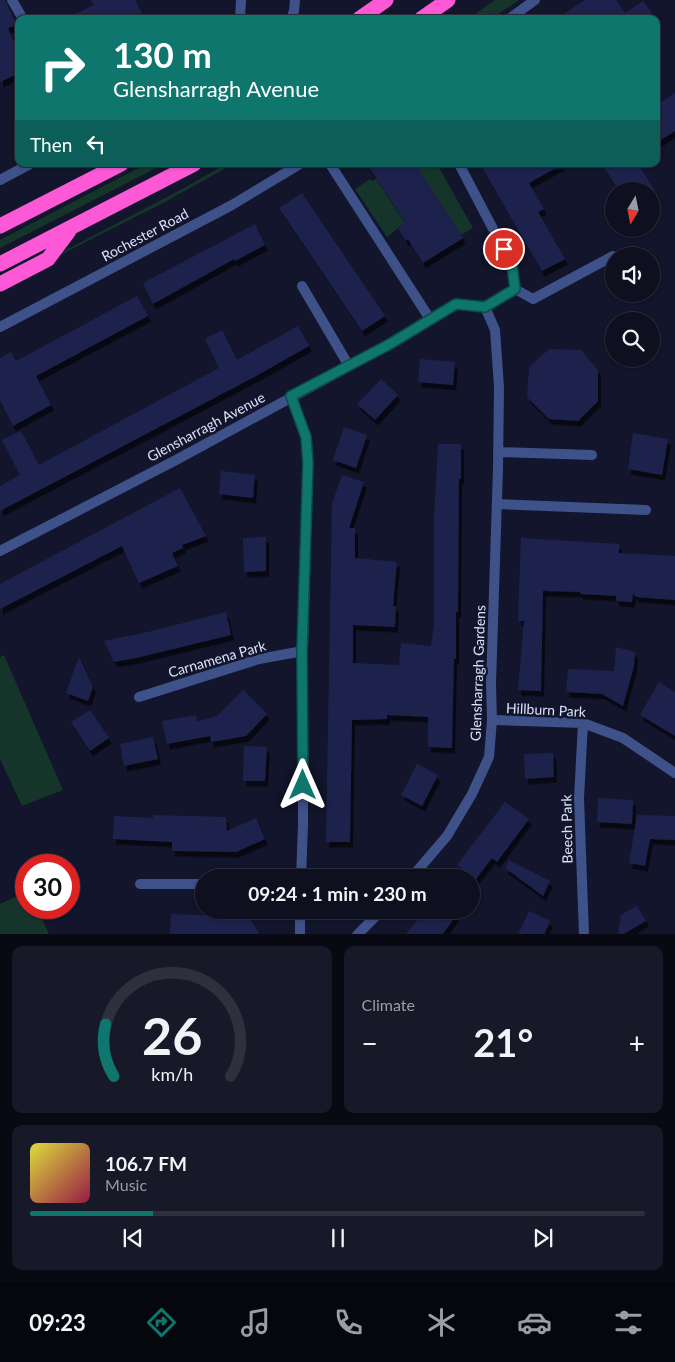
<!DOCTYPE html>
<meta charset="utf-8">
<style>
:root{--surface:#0e1020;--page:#171929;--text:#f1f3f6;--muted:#9b9da5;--line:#2e303e;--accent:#0f766e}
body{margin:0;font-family:Lato,sans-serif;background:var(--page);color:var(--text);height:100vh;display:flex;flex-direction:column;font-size:19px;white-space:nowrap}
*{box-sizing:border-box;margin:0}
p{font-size:16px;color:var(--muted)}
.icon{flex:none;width:28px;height:28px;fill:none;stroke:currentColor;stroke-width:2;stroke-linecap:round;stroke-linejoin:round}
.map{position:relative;height:934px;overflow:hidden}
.drawer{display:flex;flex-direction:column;gap:12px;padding:12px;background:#080912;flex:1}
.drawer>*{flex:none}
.top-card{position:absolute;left:15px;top:15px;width:645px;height:152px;border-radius:10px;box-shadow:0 1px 4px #0004,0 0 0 1px var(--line);background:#0f766e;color:#fff;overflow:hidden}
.needle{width:32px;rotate:190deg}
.controls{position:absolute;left:605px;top:182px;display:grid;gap:10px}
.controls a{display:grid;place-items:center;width:55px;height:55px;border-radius:50%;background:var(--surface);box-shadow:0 1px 4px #0004,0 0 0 1px var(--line);font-size:25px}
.speed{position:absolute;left:15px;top:854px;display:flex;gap:10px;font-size:25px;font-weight:700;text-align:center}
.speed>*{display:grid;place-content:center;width:65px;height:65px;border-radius:50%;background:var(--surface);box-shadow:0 1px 4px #0004,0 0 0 1px var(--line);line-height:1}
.speed .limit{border:8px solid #d22;background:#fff;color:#111}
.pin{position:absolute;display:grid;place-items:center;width:42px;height:42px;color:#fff;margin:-21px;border:2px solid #fff;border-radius:50%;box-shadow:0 1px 5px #0007}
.me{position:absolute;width:55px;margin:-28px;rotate:0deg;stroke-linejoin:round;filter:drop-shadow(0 0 4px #0008)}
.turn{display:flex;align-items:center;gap:18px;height:105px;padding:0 15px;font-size:22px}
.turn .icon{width:65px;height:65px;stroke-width:2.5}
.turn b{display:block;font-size:35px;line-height:42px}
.then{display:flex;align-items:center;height:48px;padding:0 15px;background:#0003;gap:10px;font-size:19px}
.big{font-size:38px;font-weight:700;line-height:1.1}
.drawer .tile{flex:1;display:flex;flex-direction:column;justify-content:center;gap:8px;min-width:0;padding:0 18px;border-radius:10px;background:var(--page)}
.drawer .dial{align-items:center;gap:0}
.dial svg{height:130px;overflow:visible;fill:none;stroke:var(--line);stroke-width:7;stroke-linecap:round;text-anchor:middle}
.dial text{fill:var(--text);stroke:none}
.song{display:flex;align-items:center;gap:15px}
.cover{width:60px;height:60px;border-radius:8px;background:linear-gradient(135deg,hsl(60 70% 55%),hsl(340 70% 35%))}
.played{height:5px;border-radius:2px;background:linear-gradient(90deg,var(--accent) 20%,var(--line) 20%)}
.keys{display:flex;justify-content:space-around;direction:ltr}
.heat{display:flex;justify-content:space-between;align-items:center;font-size:28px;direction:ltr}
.drawer .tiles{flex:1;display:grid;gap:12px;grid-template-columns:1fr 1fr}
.tile:last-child{grid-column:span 2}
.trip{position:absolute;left:195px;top:869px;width:285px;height:50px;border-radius:25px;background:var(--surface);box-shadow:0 1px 4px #0004,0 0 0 1px var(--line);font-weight:700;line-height:50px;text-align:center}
.menu{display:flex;height:80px;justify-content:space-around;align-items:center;background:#06060d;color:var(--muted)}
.menu .icon{width:35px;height:35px}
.menu .on{color:var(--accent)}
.menu b{font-size:22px;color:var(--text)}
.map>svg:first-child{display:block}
</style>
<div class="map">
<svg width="675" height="935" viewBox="0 0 675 935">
<defs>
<filter id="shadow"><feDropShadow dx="3" dy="5.5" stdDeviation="0" flood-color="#0009"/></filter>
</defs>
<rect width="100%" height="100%" fill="#12152b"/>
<!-- green -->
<path fill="#15352b" d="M495,0h24l-28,19h-23z
M146,164h18l-164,84v-8z
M226,164h7l-70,39 -107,54 6,-5 122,-64z
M415,164h22l36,64 -12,7z
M377,178l28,44 -18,15 -32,-48 15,-10 2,2z
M4,655l59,135 -41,16 -22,-47v-102z
M26,892v16h11l12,26h-49v-30z"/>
<!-- building -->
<path fill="#1e224c" filter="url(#shadow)" d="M0,0h5l12,25 -9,3 11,24v21l-19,9z
M91,0h44l10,19h-80l29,-14z
M585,0h31l9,13 18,-12 13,18h-100z
M675,93v38l-19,12v-38z
M367,164h48l48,74 -40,25 -15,-24 -2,2 -9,-14 8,-5z
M480,164h83l-34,19 15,26 -6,3 27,47 -23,12z
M602,164h36l17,27h-36z
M302,193l83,123 -23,15 -83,-123z
M255,224l10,21 -30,16 -1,-2 -81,45 -10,-21z
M137,296l11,20 -112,60 15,29 -38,21 -13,-26v-42l11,-6 5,9z
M298,326l11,20 -53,30 -256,135v-25l20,-11 -18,-35 19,-9 18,34 180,-97 -14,-29 17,-9 15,30z
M549,349l32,1 17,20v31l-20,20 -29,-2 -22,-22 2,-30z
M420,359l35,3 -2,23 -35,-3z
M381,379l17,16 -23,25 -18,-16z
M344,427l23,8 -11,33 -23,-8z
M633,433l35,6 -6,36 -34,-6z
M438,444h23v35h-2l-1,133h-2v47h-2l-2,89 -24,-1v-30l-41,-2v4l-35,1 -2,122h-24l6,-338 10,-29 22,7 -15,46h6v30l42,4 -4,44h3l-1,21 -42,-2v38l46,2 2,-22 30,3 3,-22v-106z
M221,471l34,4 -2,23 -34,-4z
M180,488l26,48 -24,9 1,3 -11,5 6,13 -39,17 -17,-37 -122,63v-25z
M266,537v34l-22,1 -1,-34z
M521,538l98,6v9l56,3v44l-39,-3 -3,-4 -1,9 -16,-1v-5l-36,-2v-2l-37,-1 -2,100 -23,-1 6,-69h-6z
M226,612l5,23 -95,23 -22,4 -10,-21 44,-9z
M616,647l19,5 -1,14 -11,40 -21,-12 -36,-2 2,-23 46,2z
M79,657l14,30 -5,14 -22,-8z
M659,682l16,10v44l-35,-21z
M243,690l24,24 -21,22 -35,6 -1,-6 -43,8 -5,-23 34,-6 1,6 20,-5z
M90,710l19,28 -19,13 -19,-29z
M153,737l5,22 -34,7 -4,-22z
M244,746l23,1 -2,34h-22z
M553,753l1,24 -29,2 -1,-25z
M417,764l21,11 -16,31 -21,-11z
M598,798l35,2 -1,24 -35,-2z
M505,802l24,17 -32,43 -5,-4 -16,21 -19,-14z
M153,815l73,2 1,14 29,-13 9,21 -29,13 -64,-1v-9l-59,-3 1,-23 39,2z
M637,815l38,1v24l-25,-1 -5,27 -16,-3z
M509,860l41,21 -7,15 -38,-28z
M637,906l9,15 -24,14h-4l3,-20z
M221,910h24l15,25h-90l1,-21 49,2z
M426,910h34l-18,25h-37z
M529,911l21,10 -6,14h-26z"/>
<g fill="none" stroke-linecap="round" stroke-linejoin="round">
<!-- lane -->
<path stroke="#3e5189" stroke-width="10" d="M12,0l11,19
M240,19l1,-19
M302,286l47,80
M498,452l94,3"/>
<!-- street -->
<path stroke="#3e5189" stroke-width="10" d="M291,19l3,-8 1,-11
M509,19l26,-19
M330,164l100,155
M0,180l30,-16
M515,289l18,10 80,-43
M0,327l232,-122 68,-41
M291,396l15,41 2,26 -5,188v173l-2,54
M497,504l149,6
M0,551l176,-91 214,-116 66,-40 29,3 30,-18 -3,-24 -53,-101
M139,697l120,-38 44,-8
M492,720l91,3 40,15 52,35
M583,723l-4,75 5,137
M411,878l36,-42 25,-42 17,-37 3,-37 -1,-36 7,-216 1,-81 -4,-57 -10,-23
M140,884h64
M300,935v-25
M357,935l25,-25"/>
<!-- highway -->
<path stroke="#fd59d7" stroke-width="15" d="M359,19l27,-19
M421,19l27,-19
M0,226l121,-62
M0,264l194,-100
M0,284l48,-25 21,-28"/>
</g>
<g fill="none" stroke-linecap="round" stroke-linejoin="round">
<!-- route casing -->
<g stroke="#0a4d48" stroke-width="12">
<path id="route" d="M303,785l-1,-134 6,-188 -2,-26 -15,-41 99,-52 66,-40 29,3 30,-18 -3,-24 -8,-16"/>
</g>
<!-- route -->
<use href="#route" stroke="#0f766e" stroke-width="9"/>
</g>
<g text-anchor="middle" stroke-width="5" stroke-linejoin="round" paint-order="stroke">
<!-- street labels -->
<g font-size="14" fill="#dce3fe" stroke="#12152b">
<text transform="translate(145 235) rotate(-28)" y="5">Rochester Road</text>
<text transform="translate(206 427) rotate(-28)" y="5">Glensharragh Avenue</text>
<text transform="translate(217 659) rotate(-16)" y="5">Carnamena Park</text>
<text transform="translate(478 673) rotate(-88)" y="5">Glensharragh Gardens</text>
<text transform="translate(546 710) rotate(3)" y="5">Hillburn Park</text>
<text transform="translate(567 829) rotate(-91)" y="5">Beech Park</text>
</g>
</g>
</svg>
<div class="controls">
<a><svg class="needle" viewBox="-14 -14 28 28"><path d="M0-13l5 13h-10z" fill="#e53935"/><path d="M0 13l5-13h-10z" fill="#9b9da5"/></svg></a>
<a><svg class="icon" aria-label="sound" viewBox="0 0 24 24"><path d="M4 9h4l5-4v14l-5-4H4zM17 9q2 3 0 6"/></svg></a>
<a><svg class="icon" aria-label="search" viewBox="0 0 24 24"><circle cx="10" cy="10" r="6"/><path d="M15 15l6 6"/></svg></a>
</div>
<div class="speed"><div class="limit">30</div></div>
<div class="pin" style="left:504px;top:249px;background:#d93025"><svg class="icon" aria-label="arrive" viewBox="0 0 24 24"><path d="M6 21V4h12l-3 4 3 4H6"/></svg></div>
<svg class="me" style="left:303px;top:785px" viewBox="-20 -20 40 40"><path d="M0-17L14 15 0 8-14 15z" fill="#0f766e" stroke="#fff" stroke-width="4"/></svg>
<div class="trip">09:24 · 1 min · 230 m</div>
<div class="top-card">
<div class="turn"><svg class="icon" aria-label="right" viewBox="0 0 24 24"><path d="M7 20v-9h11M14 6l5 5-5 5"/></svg><div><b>130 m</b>Glensharragh Avenue</div></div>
<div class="then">Then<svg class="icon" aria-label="left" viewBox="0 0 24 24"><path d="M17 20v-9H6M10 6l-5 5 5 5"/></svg></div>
</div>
</div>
<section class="drawer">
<div class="tiles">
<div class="tile dial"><svg viewBox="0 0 100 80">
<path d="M14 69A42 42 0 1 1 86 69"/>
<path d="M14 69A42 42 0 0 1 9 37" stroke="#0f766e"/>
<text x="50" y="56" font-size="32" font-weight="700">26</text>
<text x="50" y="72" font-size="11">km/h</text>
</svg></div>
<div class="tile"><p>Climate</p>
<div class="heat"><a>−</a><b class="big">21°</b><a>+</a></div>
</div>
<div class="tile">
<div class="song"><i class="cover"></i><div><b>106.7 FM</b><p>Music</p></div></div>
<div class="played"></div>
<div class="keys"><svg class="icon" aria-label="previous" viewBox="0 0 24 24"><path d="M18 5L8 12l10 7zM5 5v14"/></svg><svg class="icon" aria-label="pause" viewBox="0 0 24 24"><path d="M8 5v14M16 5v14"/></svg><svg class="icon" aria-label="next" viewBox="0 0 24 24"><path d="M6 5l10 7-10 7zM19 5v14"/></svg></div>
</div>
</div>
</section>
<nav class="menu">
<b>09:23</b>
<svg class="icon on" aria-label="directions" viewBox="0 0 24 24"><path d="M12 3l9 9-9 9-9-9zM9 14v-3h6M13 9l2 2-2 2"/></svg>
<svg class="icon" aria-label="music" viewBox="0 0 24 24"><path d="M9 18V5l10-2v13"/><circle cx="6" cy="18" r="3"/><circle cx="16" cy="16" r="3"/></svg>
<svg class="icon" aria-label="phone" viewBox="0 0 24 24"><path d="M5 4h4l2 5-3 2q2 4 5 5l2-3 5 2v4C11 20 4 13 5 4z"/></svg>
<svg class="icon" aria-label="climate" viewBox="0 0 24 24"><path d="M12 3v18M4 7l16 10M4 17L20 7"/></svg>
<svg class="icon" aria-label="car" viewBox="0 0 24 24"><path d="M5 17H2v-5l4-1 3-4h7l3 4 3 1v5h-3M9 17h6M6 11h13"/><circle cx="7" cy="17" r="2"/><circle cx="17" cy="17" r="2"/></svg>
<svg class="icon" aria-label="filters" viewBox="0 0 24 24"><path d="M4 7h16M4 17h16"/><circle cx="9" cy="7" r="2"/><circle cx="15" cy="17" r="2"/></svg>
</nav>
